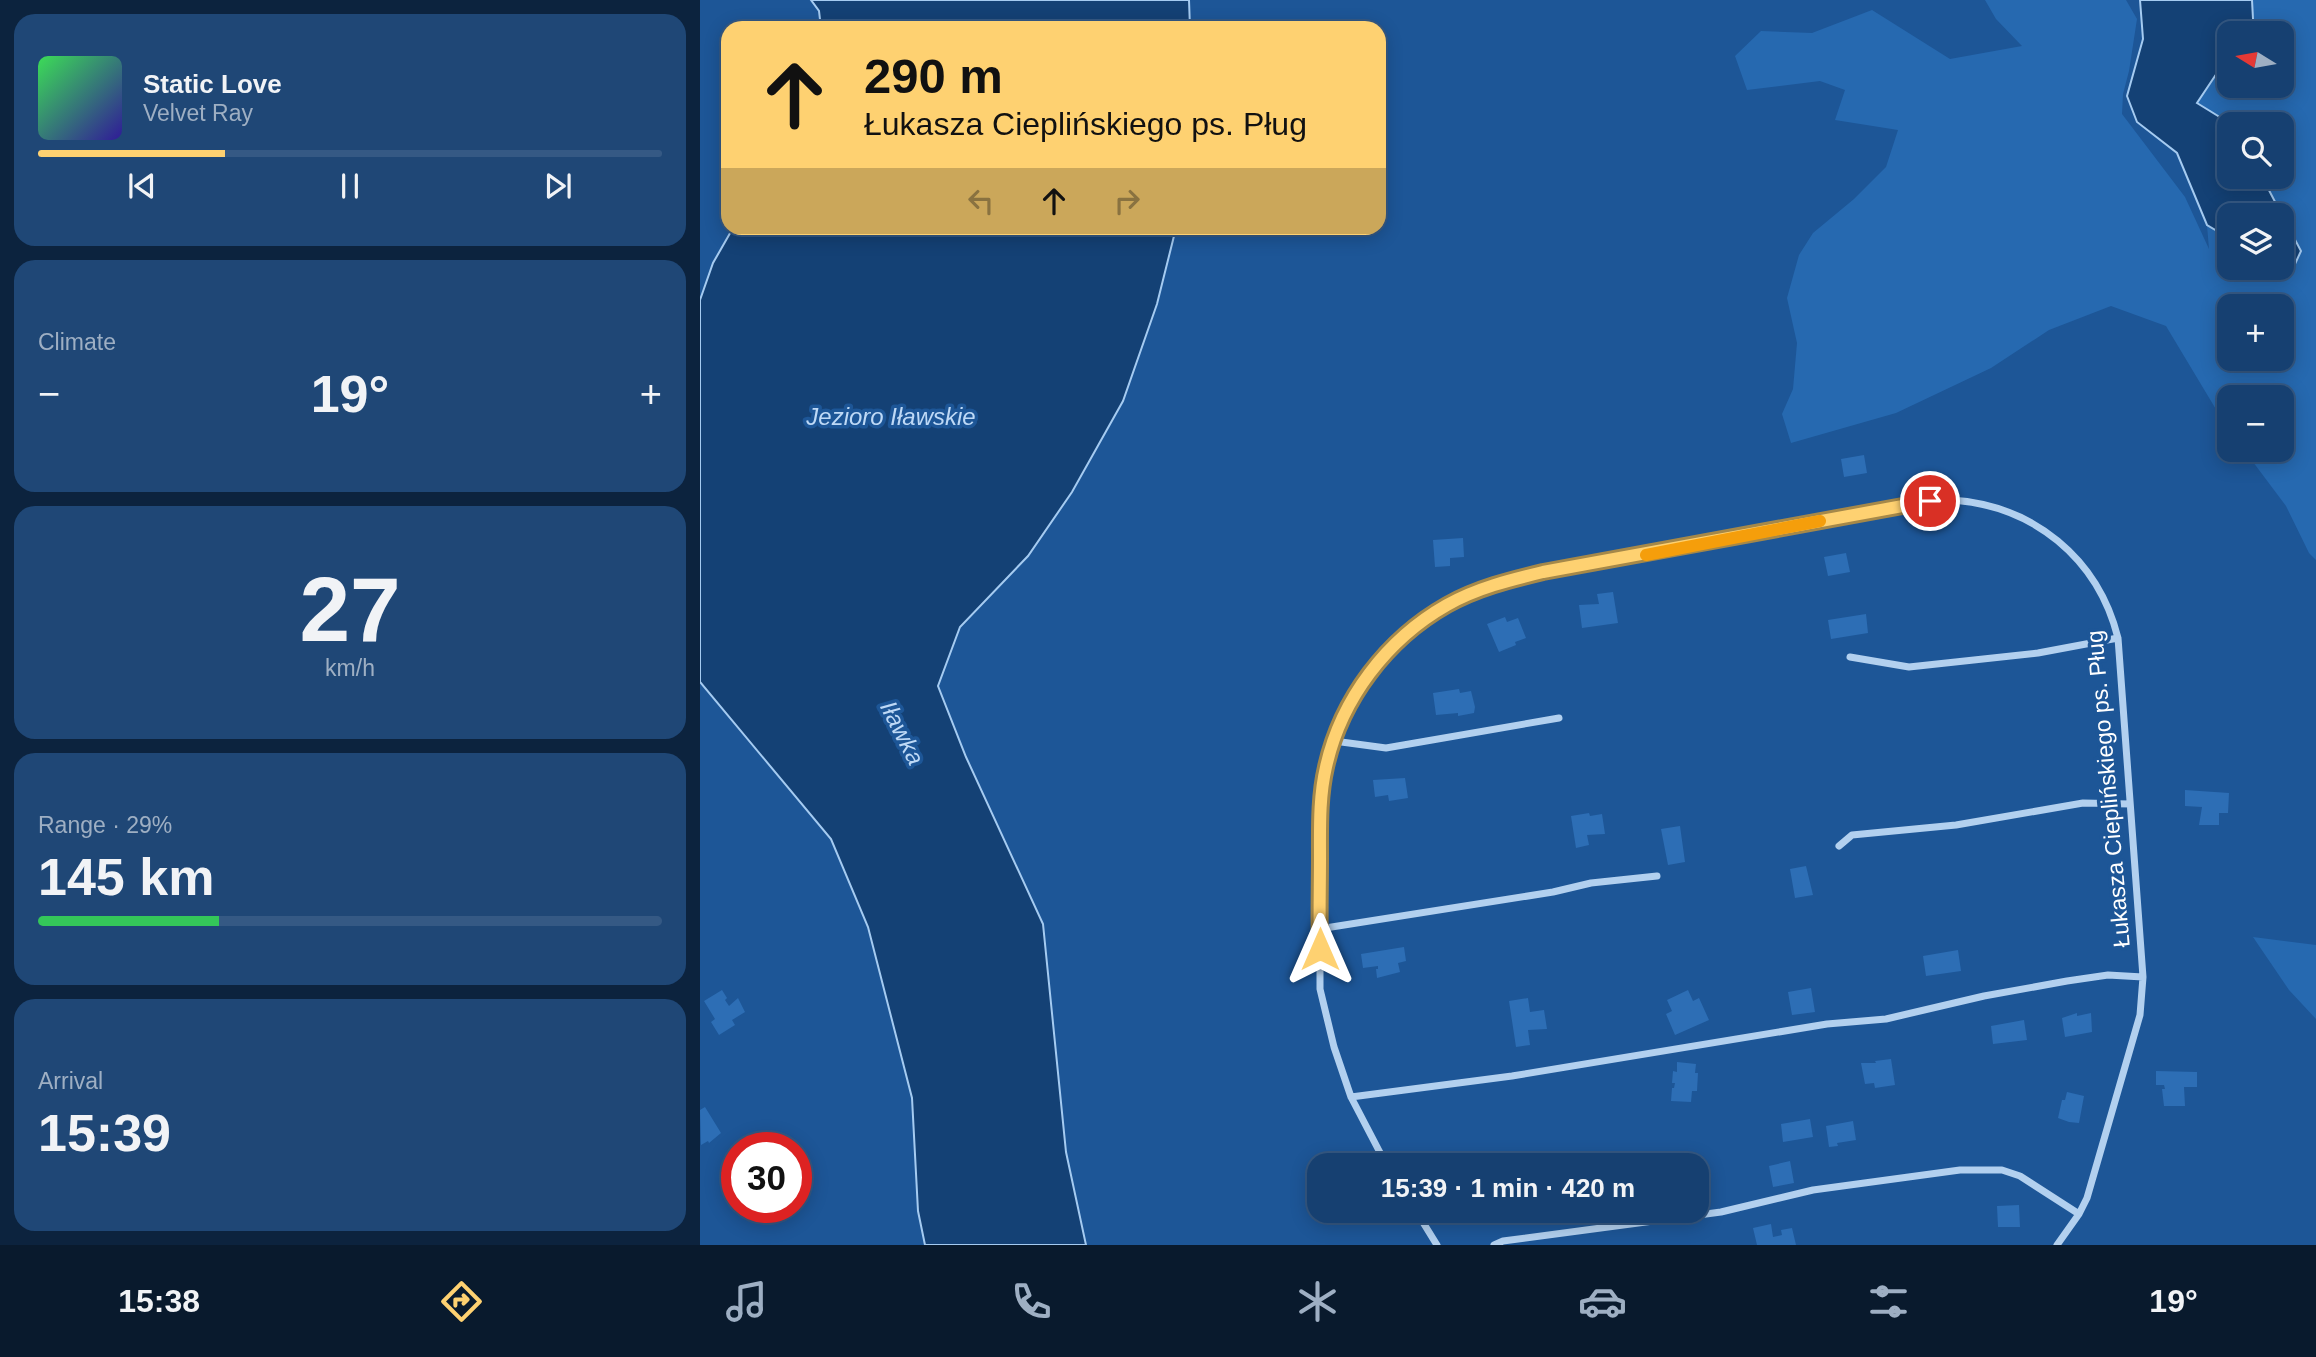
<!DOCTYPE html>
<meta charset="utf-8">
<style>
:root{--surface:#164071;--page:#1f4776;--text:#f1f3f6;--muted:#9eafc3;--line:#355984;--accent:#fed171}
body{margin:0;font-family:Arial,sans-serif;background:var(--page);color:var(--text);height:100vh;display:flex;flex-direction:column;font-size:26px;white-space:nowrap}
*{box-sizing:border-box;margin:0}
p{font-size:23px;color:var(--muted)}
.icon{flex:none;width:38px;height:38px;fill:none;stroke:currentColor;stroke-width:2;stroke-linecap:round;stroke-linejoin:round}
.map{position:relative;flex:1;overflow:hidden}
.panel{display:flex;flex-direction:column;gap:14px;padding:14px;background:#0c233e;width:700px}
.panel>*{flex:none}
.banner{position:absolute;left:21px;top:21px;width:665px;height:214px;border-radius:21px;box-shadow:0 4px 18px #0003,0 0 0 2px var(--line);background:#fed171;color:#111;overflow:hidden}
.needle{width:46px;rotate:281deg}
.fabs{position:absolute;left:1517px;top:21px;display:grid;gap:14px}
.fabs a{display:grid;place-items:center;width:77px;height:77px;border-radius:14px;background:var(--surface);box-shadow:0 4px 18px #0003,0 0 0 2px var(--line);font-size:35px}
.speed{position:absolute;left:21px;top:1132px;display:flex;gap:14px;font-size:35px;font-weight:700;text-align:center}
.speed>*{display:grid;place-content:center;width:91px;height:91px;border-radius:50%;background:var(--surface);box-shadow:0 4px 18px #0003,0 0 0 2px var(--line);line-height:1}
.speed .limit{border:10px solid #d22;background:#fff;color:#111}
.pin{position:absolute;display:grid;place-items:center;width:60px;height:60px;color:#fff;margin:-30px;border:4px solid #fff;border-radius:50%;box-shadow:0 2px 7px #0007}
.me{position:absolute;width:77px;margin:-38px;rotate:0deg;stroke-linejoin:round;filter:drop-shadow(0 0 5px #0008)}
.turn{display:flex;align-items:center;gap:24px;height:147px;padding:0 28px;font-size:32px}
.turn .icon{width:91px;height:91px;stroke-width:2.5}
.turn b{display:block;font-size:49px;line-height:60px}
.lanes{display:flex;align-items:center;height:66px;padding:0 28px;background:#0003;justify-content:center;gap:35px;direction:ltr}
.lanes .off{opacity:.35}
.big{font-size:52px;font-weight:700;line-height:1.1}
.panel .widget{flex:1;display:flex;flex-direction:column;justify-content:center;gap:10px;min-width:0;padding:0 24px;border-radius:21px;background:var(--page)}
.panel .dial{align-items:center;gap:0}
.dial b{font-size:91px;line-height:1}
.song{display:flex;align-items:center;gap:21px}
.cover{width:84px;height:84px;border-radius:10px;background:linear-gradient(135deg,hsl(130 70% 55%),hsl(250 70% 35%))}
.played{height:7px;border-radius:4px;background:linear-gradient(90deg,var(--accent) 30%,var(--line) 30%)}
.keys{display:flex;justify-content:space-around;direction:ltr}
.heat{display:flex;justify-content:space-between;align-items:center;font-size:38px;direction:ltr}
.charge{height:10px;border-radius:5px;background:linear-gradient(90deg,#34c759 29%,var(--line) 0)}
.trip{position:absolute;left:607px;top:1153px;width:402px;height:70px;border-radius:21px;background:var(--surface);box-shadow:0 4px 18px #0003,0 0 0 2px var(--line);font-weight:700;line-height:70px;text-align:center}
.menu{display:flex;height:112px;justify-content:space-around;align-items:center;background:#091a2d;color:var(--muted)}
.menu .icon{width:49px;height:49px}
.menu .on{color:var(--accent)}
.menu b{font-size:32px;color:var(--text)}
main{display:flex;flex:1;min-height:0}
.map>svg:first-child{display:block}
</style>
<main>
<section class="panel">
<div class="widget">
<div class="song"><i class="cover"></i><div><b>Static Love</b><p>Velvet Ray</p></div></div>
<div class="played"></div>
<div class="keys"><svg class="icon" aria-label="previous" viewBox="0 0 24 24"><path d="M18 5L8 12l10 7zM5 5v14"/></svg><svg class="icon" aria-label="pause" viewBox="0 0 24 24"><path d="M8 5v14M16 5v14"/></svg><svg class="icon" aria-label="next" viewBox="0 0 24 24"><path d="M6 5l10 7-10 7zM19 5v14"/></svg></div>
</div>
<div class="widget"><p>Climate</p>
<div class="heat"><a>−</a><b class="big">19°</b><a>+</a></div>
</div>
<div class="widget dial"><b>27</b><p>km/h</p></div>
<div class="widget"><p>Range · 29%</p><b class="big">145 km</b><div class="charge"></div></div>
<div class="widget"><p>Arrival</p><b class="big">15:39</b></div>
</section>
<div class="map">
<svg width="1616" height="1245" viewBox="0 0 1616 1245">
<rect width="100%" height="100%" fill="#1d5697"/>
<!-- green -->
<path fill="#2669b0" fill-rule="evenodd" d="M1285,0h141l11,19 -8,52 -6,23 -1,20 63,83 24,52 -2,-24 22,10 1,33h52v-9l19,-8 -39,-74h20v-53h-51l-34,-21 32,-48 1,31h52v-53h-38l9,-14 -1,-19h64v560l-7,-7 -23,-47 -42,-56h38v-53h-52l-1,34 -63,-105 -55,-20 -62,24 -58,38 -95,45 -105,30 -9,-29 11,-25 4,-46 -10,-45 12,-43 14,-22 41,-34 32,-32 12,-37 -63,-10 10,-30 -25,-9 -73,9 -12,-34 26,-25 51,2 60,-23 78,49 72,-13 -26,-27zM1530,306h52v53h-52z
M1553,937l63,8v74l-27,-29z"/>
<!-- water -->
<path fill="#144175" stroke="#a5cbf1" stroke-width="2" d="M111,0h378l1,28h-369l-2,-17z
M1440,0h112l1,19 -9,14h-14l-1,22 -32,48 34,21 -1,53h32l39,74 -6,13 -13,-4v-45h-52l-1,23 -22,-13 -30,-72 -40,-31 -10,-26 16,-57z
M33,228h443l-19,76 -34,97 -51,91 -44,64 -68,71 -22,59 28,71 77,167 23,228 20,93h-161l-7,-34 -6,-113 -44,-171 -37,-88 -131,-157v-382l13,-37z"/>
<!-- building -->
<path fill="#2d6eb5" d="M1164,455l3,18 -23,4 -3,-18z
M763,538l1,19 -14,1v8l-15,1 -2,-27z
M1146,553l4,19 -22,4 -4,-19z
M913,592l5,31 -36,5 -3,-23 20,-1 -2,-10z
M1166,614l2,19 -37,6 -3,-19z
M805,617l2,5 11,-4 8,20 -11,4 1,3 -17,7 -12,-28z
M759,689l1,4 11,-2 4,16 -1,6 -16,3v-3l-22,2 -3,-22z
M705,778l3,20 -19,3 -1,-6 -13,2 -2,-17z
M1485,790l44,3 -1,20h-9v12h-20l3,-18 -17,-1z
M889,813l1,3 12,-2 3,20 -18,1 2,10 -13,3 -5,-32z
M980,826l5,36 -17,3 -7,-36z
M1106,866l7,29 -18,3 -5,-29z
M704,947l2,14 -8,2 2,9 -23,6 -1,-9h2v-3l-15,2 -2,-14z
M1258,950l3,21 -35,5 -3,-20z
M1111,988l4,24 -23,3 -4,-23z
M22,990l5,8 -2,2 4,6 9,-8 7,14 -13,8 3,5 -16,10 -8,-13 4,-3 -11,-18z
M988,990l5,11 6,-3 10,22 -34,15 -9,-21 6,-3 -5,-11z
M828,998l2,14 14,-2 3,19 -19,1 2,15 -14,2 -7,-46z
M1377,1013v3l14,-3 1,19 -27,5 -3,-19z
M1324,1020l3,20 -34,4 -2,-18z
M1191,1059l4,26 -20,3 -1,-5 -9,1 -4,-21h15l-1,-2z
M977,1062l19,2 -1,9h3l-1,18h-5l-1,11 -20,-1 1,-13h2l1,-5h-3l1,-12 4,1z
M1456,1071l41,1v15h-13l1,19h-21l-2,-17h3l-1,-4h-8z
M1367,1092l17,4 -5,27 -10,-1 -11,-4 4,-18h3z
M5,1107l16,26 -12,10 -1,-2 -7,4 -1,-35z
M1110,1119l3,18 -30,5 -2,-18z
M1153,1121l3,19 -19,3 1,3 -9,1 -3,-21z
M1090,1161l4,22 -21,4 -4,-21z
M1319,1205l1,22h-22l-1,-21z
M797,1211h35l1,5 -27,4v-2l-8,1z
M1071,1224l2,13 9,-2 -1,-5 11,-2 4,17h-39l-4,-17z"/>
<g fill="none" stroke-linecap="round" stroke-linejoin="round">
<!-- street -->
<path stroke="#b2d0ef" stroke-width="7" d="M1150,657l59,10 129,-14 80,-15
M634,741l52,7 173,-30
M1139,846l13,-11 104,-10 127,-22 47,1
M619,929l234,-37 38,-9 66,-7
M651,1097l161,-21 315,-52 59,-5 98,-23 83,-15 41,-6 35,2
M687,1166l-36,-69 -17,-50 -14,-58v-149l1,-43 5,-30 24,-64 22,-33 22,-26 19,-16 35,-24 49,-21 46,-11 111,-19 259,-50c12,-1 25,-4 38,-3 82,5 147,58 167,138l25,339 -3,38 -53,183 -8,16 -22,31
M716,1211l21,34
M794,1245l9,-4 218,-29 92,-22 147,-20h42l18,6 59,38"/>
</g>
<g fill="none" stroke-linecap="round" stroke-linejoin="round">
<!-- route casing -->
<g stroke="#a58849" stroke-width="18">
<path id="route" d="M620,949c-1,-30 0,-61 0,-91 0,-30 -1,-61 6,-91 15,-68 61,-128 121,-162 30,-17 63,-25 96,-33l387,-71"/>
</g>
<!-- route -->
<use href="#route" stroke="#fed171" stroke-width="12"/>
<!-- slow -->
<path stroke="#f59e0b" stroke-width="12" d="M946,555l174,-34"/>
</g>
<g text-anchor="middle" stroke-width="7" stroke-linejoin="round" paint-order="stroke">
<!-- street labels -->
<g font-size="23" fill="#fff" stroke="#1d5697">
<text transform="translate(1408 789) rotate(-95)" y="8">Łukasza Cieplińskiego ps. Pług</text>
</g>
<!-- water labels -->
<g font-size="24" font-style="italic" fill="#bed9f6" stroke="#1d5697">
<text x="191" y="425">Jezioro Iławskie</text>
<text transform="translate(202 733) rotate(63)" y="8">Iławka</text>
</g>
</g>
</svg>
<div class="fabs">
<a><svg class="needle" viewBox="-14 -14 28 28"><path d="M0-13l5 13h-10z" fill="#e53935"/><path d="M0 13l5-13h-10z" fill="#9eafc3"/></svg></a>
<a><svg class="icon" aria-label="search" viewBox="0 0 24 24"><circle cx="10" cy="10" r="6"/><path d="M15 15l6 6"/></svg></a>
<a><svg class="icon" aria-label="layers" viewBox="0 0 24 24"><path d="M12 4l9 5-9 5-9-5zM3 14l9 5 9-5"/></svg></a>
<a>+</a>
<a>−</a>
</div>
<div class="speed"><div class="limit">30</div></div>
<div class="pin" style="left:1230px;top:501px;background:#d93025"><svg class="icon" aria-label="arrive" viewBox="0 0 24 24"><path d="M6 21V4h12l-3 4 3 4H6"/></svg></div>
<svg class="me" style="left:620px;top:949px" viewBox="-20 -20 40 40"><path d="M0-17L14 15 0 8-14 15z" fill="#fed171" stroke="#fff" stroke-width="4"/></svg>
<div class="trip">15:39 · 1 min · 420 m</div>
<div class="banner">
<div class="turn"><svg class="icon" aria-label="ahead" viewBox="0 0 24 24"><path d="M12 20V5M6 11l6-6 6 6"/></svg><div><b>290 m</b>Łukasza Cieplińskiego ps. Pług</div></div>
<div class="lanes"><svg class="icon off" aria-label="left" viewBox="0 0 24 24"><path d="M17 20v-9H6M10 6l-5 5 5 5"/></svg><svg class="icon" aria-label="ahead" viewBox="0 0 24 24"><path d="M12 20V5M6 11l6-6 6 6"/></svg><svg class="icon off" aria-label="right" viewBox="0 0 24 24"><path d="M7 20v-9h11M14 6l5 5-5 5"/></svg></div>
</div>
</div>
</main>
<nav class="menu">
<b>15:38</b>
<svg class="icon on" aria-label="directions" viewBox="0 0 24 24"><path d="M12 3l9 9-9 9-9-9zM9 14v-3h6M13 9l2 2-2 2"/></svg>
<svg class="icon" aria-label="music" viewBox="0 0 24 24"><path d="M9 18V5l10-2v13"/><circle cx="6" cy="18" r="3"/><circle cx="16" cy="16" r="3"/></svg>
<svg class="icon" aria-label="phone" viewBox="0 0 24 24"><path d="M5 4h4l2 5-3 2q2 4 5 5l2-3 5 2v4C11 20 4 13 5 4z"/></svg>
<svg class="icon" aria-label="climate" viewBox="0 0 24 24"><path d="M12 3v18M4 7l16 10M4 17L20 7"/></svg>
<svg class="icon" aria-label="car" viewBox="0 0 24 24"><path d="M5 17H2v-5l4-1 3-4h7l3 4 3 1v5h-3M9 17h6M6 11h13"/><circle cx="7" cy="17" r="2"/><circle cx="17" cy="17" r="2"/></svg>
<svg class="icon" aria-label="filters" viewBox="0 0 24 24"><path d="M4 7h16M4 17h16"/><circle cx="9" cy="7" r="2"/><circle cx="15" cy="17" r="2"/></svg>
<b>19°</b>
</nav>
